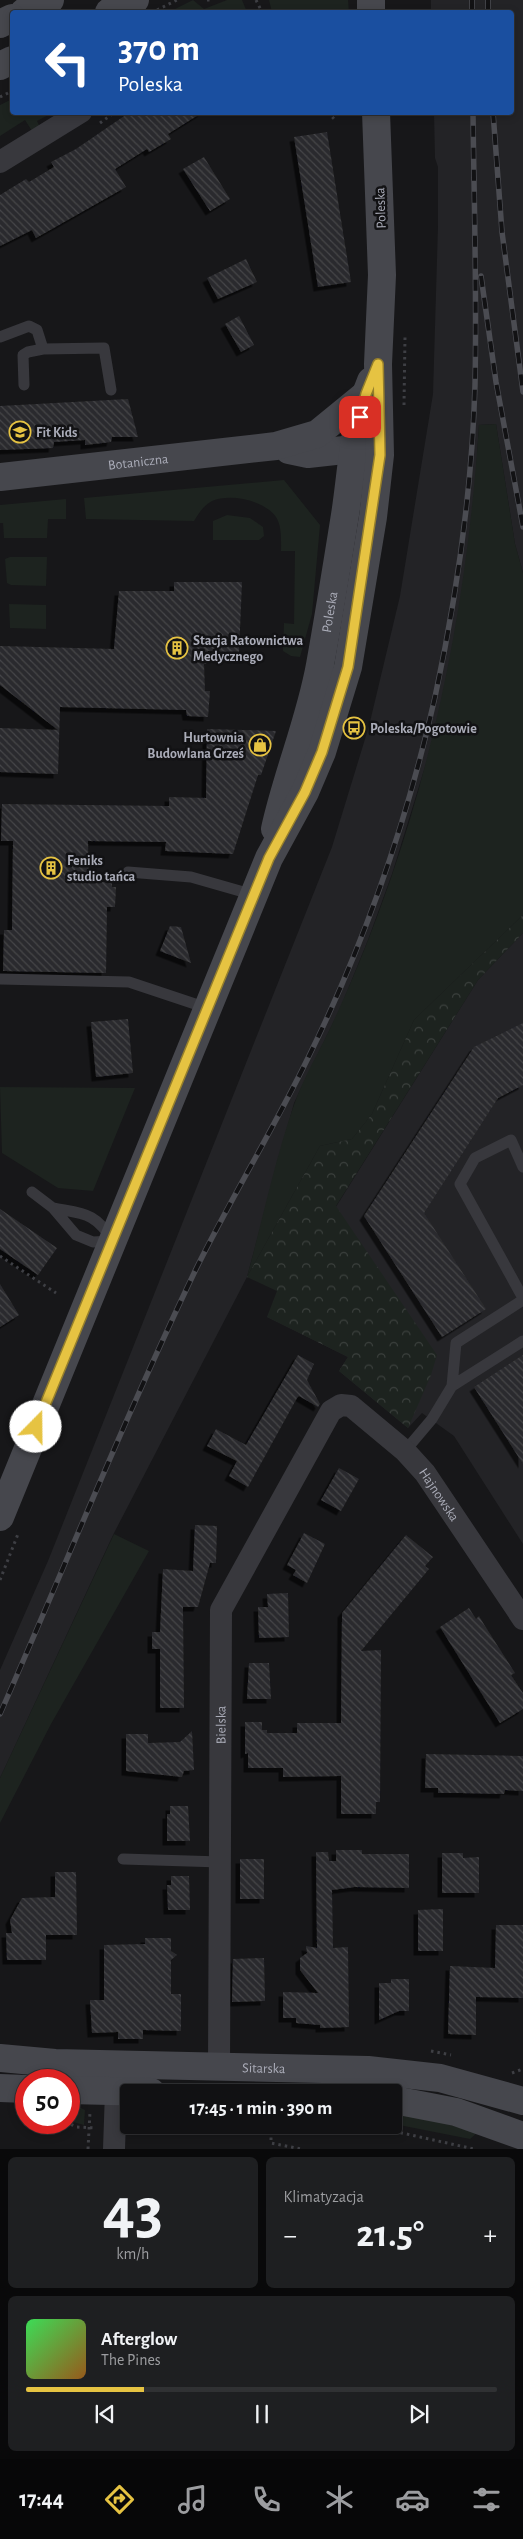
<!DOCTYPE html>
<html lang="pl">
<meta charset="utf-8">
<style>
:root{--surface:#111113;--page:#1e1f21;--text:#f1f3f6;--muted:#9c9da0;--line:#303133;--accent:#e6c342}
body{margin:0;font-family:"Alegreya Sans",sans-serif;background:var(--page);color:var(--text);height:100vh;display:flex;flex-direction:column;font-size:19px;white-space:nowrap}
*{box-sizing:border-box;margin:0}
p{font-size:16px;color:var(--muted)}
.icon{flex:none;width:28px;height:28px;fill:none;stroke:currentColor;stroke-width:2;stroke-linecap:round;stroke-linejoin:round}
.map{position:relative;height:2149px;overflow:hidden}
.details{display:flex;flex-direction:column;gap:8px;padding:8px;background:#09090a;flex:1}
.details>*{flex:none}
.top-card{position:absolute;left:10px;top:10px;width:504px;height:105px;border-radius:5px;box-shadow:0 2px 8px #0003,0 0 0 1px var(--line);background:#1a4fa0;color:#fff;overflow:hidden}
.speed{position:absolute;left:15px;top:2069px;display:flex;gap:10px;font-size:25px;font-weight:700;text-align:center}
.speed>*{display:grid;place-content:center;width:65px;height:65px;border-radius:50%;background:var(--surface);box-shadow:0 2px 8px #0003,0 0 0 1px var(--line);line-height:1}
.speed .limit{border:8px solid #d22;background:#fff;color:#111}
.pin{position:absolute;display:grid;place-items:center;width:42px;height:42px;color:#fff;margin:-21px;border-radius:10px;box-shadow:0 2px 8px #0006}
.me{position:absolute;width:55px;margin:-28px;rotate:22deg;stroke-linejoin:round;filter:drop-shadow(0 0 4px #0008)}
.turn{display:flex;align-items:center;gap:18px;height:105px;padding:0 25px;font-size:22px}
.turn .icon{width:65px;height:65px;stroke-width:2.5}
.turn b{display:block;font-size:35px;line-height:42px}
.big{font-size:38px;font-weight:700;line-height:1.1}
.details .card{flex:1;display:flex;flex-direction:column;justify-content:center;gap:8px;min-width:0;padding:0 18px;border-radius:8px;background:var(--page)}
.details .dial{align-items:center;gap:0}
.dial b{font-size:65px;line-height:1}
.song{display:flex;align-items:center;gap:15px}
.cover{width:60px;height:60px;border-radius:8px;background:linear-gradient(135deg,hsl(130 70% 55%),hsl(30 70% 35%))}
.played{height:5px;border-radius:2px;background:linear-gradient(90deg,var(--accent) 25%,var(--line) 25%)}
.keys{display:flex;justify-content:space-around;direction:ltr}
.heat{display:flex;justify-content:space-between;align-items:center;font-size:28px;direction:ltr}
.details .tiles{flex:1;display:grid;gap:8px;grid-template-columns:1fr 1fr}
.card:last-child{grid-column:span 2}
.trip{position:absolute;left:120px;top:2084px;width:282px;height:50px;border-radius:5px;background:var(--surface);box-shadow:0 2px 8px #0003,0 0 0 1px var(--line);font-weight:700;line-height:50px;text-align:center}
.tab-bar{display:flex;height:80px;justify-content:space-around;align-items:center;background:#070708;color:var(--muted)}
.tab-bar .icon{width:35px;height:35px}
.tab-bar .on{color:var(--accent)}
.tab-bar b{font-size:22px;color:var(--text)}
.map>svg:first-child{display:block}
</style>
<div class="map">
<svg width="523" height="2149" viewBox="0 0 523 2149">
<defs>
<pattern id="forest-crowns" width="20" height="18" patternUnits="userSpaceOnUse" patternTransform="scale(1.25)"><rect width="20" height="18" fill="#1d231f"/><path d="M2 6a3 3 0 1 1 6 0M12 15a3 3 0 1 1 6 0" fill="none" stroke="#3b403d"/></pattern>
<pattern id="building-back-hatch" width="6" height="6" patternUnits="userSpaceOnUse" patternTransform="scale(1.25)"><rect width="6" height="6" fill="#2a2a2d"/><path d="M-1 5l2 2M0 0l6 6M5-1l2 2" fill="none" stroke="#464649"/></pattern>
<filter id="shadow"><feDropShadow dx="-4.5" dy="4.5" stdDeviation="0" flood-color="#0009"/></filter>
</defs>
<rect width="100%" height="100%" fill="#171719"/>
<!-- built -->
<path fill="#232326" d="M431,0h92v573l-8,-29 -19,-120 -17,1 -5,81 -10,81 -15,79 -16,75 -41,133 -24,66 -28,69 -46,94 -47,174 -133,256 -114,245v-108l48,-109 284,-714 37,-121 31,-130 33,-202 5,-168v-59l-3,-9 -1,-45 77,-1v-100h-80z
M523,933v611l-69,-108 -32,-23 -14,15 -69,-57 9,-14 -81,-40 211,-337z"/>
<!-- grass -->
<path fill="#1d231f" d="M193,0l11,9 23,-9h15l5,12h-78z
M269,0h79l1,12h-77z
M12,99v13l40,1 -15,8 3,6 -8,4 -7,-11 -25,16v-31z
M496,424l19,120 8,29v342l-109,105 -42,94 -20,25 -32,7 -73,131c15,-55 28,-118 47,-172 9,-27 28,-58 40,-85 22,-47 41,-96 58,-145 50,-146 77,-296 87,-450z
M284,480l36,45 -8,89 -12,43 -9,-1 -8,-5 1,-28 10,1 1,-73h-14c0,-12 1,-24 -5,-34 -12,-17 -46,-24 -64,-16 -9,5 -13,12 -18,20l-108,-2 -2,-21z
M66,499v20h-18l-1,19h-43l-1,-15h-3v-18z
M227,515l23,3 13,9 1,9 -5,4h-46v-19z
M10,557h37l-1,29 -35,-1 -4,-2 -2,-24z
M9,604l37,1v24l-36,-1z
M0,1087l135,1 -42,103 -35,-3 -56,-35z
M114,1534l35,17 -98,173 -51,99v-45z
M69,2107l12,1 4,2 -1,15 -15,-4z
M394,2112l44,9 39,12 -7,6 -76,-15z"/>
<!-- forest -->
<path fill="url(#forest-crowns)" d="M523,915v18l-45,47 -142,226 101,149 -6,20 -23,53 -69,-57 9,-14 -81,-40 10,-26 -30,-14 73,-131 32,-7 20,-25 42,-94z"/>
<!-- building -->
<path fill="url(#building-back-hatch)" filter="url(#shadow)" d="M130,112h73l-35,22 3,5 -22,13 -2,-3 -32,20 11,18 -90,51 -4,-8 -32,16v-51l26,-16 3,3 25,-15 -3,-5 25,-13z
M327,132l24,150 -33,5 -24,-150z
M204,157l26,42 -20,12 -27,-42z
M246,259l11,23 -39,17 -11,-21z
M239,316l15,29 -13,7 -16,-28z
M128,399l10,38h-26l-1,5 -26,3v-5l-31,2 -1,6 -53,2v-44z
M174,582h68l-3,71 -31,-2 -1,12 -3,1 1,27h5l-2,26 -21,-1 -1,-6 -126,-3 -2,67 -58,-2v-44l58,2 -58,-45v-39l114,3 5,-58h55z
M207,729l69,2 -15,44h-3l-25,79 -68,-3 1,-9 -78,-1 1,41h23v5h4l-1,20h-8l-1,66 -103,-2 1,-41h8l1,-89h-12l1,-37 167,2v-9l37,1z
M170,926l11,1 10,36 -31,-12z
M128,1019l5,54 -37,4 -5,-55z
M523,1023v62l-25,13 -74,115 62,96 -44,28 -78,-121 110,-169z
M0,1209l57,39 -19,27 -38,-26z
M0,1284l19,31 -19,12z
M298,1355l16,9 -7,16 13,24 -2,3 -19,-11 -2,2 -49,89 -19,-11 8,-15 -30,-15 9,-17 30,16z
M523,1355v109l-49,-77z
M339,1468l20,11 -18,32 -20,-11z
M195,1525l22,1 -1,37h-6l-12,44h-15l1,101h-24v-59h-8v-17h8l3,-63 30,2z
M304,1533l21,11 -18,39 -14,-8 3,-5 -9,-5z
M406,1535l27,22 -8,9 4,3 -68,82 20,-1 -1,152h-4v12h-35v-38l-58,1v-9h-35v-15l-3,1v-32h17v8h5v3h30v-10h44l1,-110z
M288,1593l1,44 -30,1 -1,-31h10l-1,-13z
M469,1608l7,11 3,-3 6,10 30,47 -4,2 12,18v16l-23,14 -60,-96z
M249,1663h20l2,36h-24z
M192,1731l2,39 -10,1 -2,6 -56,-6v-37h22v9l32,-1z
M426,1754l97,2v35l-18,-1 -1,4 -45,-1h-21v-5h-13z
M170,1806h18l2,35h-23v-27h3z
M336,1850h26v4h47v34l-54,-1 -23,3 1,58 15,-1 1,80 -29,1v-3l-24,-2v-5h-13v-26l35,1 -18,-23v-12l7,-5 -1,-7 11,2 -1,-96h12l1,9h7z
M442,1853h21v5l16,-1v36h-37z
M240,1859h24v40h-24z
M55,1872h21l1,63h-31v25h-39l-1,-27h6l-2,-13 12,-22 33,-1z
M171,1876h18l1,34h-22l-1,-25h4z
M443,1909v42h-25v-41z
M496,1925h27v73l-47,-1v38l-28,-1 2,-68 45,2z
M145,1938h26v13l6,4 -6,5v34h10v37l-38,-1v9h-25v-7l-26,1 -2,-33h14v-55l41,-1z
M264,1958l1,43 -33,1 1,-43z
M391,1979h18v32h-10l-20,9v-37h12z"/>
<g fill="none" stroke-linecap="round" stroke-linejoin="round">
<!-- path -->
<path stroke="#3e3f44" stroke-width="3" stroke-dasharray="2.5 4" stroke-linecap="butt" d="M207,0h5
M256,0l6,12
M157,10l20,-10
M0,97l12,-6
M328,112l7,8
M100,123l15,-11
M404,405l1,-68
M0,1256l56,37
M0,1580l18,-46
M431,2051l20,4
M512,2073l11,-4
M65,2122l12,5 19,1
M134,2129l268,4 72,16
M271,2131v12l30,6
M88,2149l2,-37"/>
<!-- lane -->
<path stroke="#38383d" stroke-width="11" d="M0,337l29,-11 8,4 6,19 61,-1 7,42
M24,385l-1,-30 5,-3 15,-3
M128,872l63,5 63,18
M0,979l129,3 78,26
M523,1167l-12,-27 -36,18 -15,26 63,114
M32,1192l21,16 23,27 17,7 20,-1c-18,-29 -29,-27 -60,-33
M452,1386l4,-43 67,-43
M405,1451l27,-32 20,-33 71,-45
M123,1859l98,3"/>
<!-- street -->
<g stroke="#38383d" stroke-width="22">
<path d="M0,162l81,-50"/>
<path id="s1" d="M219,2067l2,-457 110,-199 10,-6 10,1 54,45 20,22 98,146"/>
<path d="M114,2149l2,-57"/>
</g>
<!-- secondary -->
<g stroke="#46474d" stroke-width="28">
<path d="M371,0v12"/>
<path d="M24,12l26,-12"/>
<path d="M109,12l26,-12"/>
<path d="M0,24l12,-6"/>
<path d="M0,66l12,-6"/>
<path d="M289,450l19,4 45,-5"/>
<path id="s2" d="M0,477l276,-31 41,-12 49,-40"/>
<path id="s3" d="M275,829c12,-55 35,-108 45,-164 9,-50 17,-100 25,-150 7,-45 8,-91 26,-134"/>
<path d="M0,1517l269,-659 36,-66 17,-40 26,-85 25,-150 7,-62 -2,-91 4,-89 -6,-163"/>
<path id="s4" d="M0,2058l55,5 313,7 72,8 83,23"/>
<path d="M0,2088l26,1"/>
<path d="M69,2090l82,2"/>
<path d="M394,2100l62,12 67,24"/>
</g>
<!-- rail casing -->
<g stroke="#4b4c52" stroke-width="5.5">
<path id="rail" d="M472,0v12
M488,0v12
M493,112l9,120 21,160
M481,276l15,106 27,145
M0,1714c65,-148 126,-299 196,-445 35,-71 77,-139 112,-211 56,-114 99,-236 127,-361 22,-102 37,-207 40,-312 2,-91 -1,-182 -2,-273"/>
</g>
<!-- rail -->
<use href="#rail" stroke="#121214" stroke-width="4" stroke-dasharray="11" stroke-linecap="butt"/>
</g>
<g fill="none" stroke-linecap="round" stroke-linejoin="round">
<!-- route casing -->
<g stroke="#967f2b" stroke-width="12">
<path id="route" d="M36,1427l233,-569 36,-66 17,-40 26,-85 32,-212 -2,-91 -12,30 -6,23"/>
</g>
<!-- route -->
<use href="#route" stroke="#e6c342" stroke-width="9"/>
</g>
<!-- icons -->
<defs>
<g id="school-ring" transform="scale(1.125)"><circle r="9.5" fill="#121214" stroke="#e6c342" stroke-width="1.5"/><path d="M0-5L7-2L0 1L-7-2ZM-4 1L0 2.5L4 1V4Q0 6-4 4Z" fill="#e6c342"/></g>
<g id="building-ring" transform="scale(1.125)"><circle r="9.5" fill="#121214" stroke="#e6c342" stroke-width="1.5"/><path d="M-4-6H4V6H1V3H-1V6H-4ZM-2.5-4.3h1.7v1.8h-1.7ZM.8-4.3h1.7v1.8H.8ZM-2.5-1h1.7V.8h-1.7ZM.8-1h1.7V.8H.8Z" fill="#e6c342"/></g>
<g id="bus-ring" transform="scale(1.125)"><circle r="9.5" fill="#121214" stroke="#e6c342" stroke-width="1.5"/><path d="M-5-6H5V4H4V6H2V4H-2V6H-4V4H-5ZM-3.5-4V0h7V-4ZM-3.5 1.2v1.5H-2V1.2ZM2 1.2v1.5H3.5V1.2Z" fill="#e6c342"/></g>
<g id="shop-ring" transform="scale(1.125)"><circle r="9.5" fill="#121214" stroke="#e6c342" stroke-width="1.5"/><path d="M-5-2.5h2.3a2.7 3.5 0 0 1 5.4 0H5L5.5 6h-11ZM-1.5-2.5h3a1.5 2.3 0 0 0-3 0Z" fill="#e6c342"/></g>
</defs>
<g fill-rule="evenodd">
<use href="#school-ring" x="20" y="432"/>
<use href="#building-ring" x="177" y="648"/>
<use href="#bus-ring" x="354" y="728"/>
<use href="#shop-ring" x="260" y="745"/>
<use href="#building-ring" x="51" y="868"/>
</g>
<g text-anchor="middle" stroke-width="5" stroke-linejoin="round" paint-order="stroke">
<!-- street labels -->
<g font-size="14" fill="#aaacb8" stroke="#121214">
<text transform="translate(380 208) rotate(-92)" y="5">Poleska</text>
<text dy="5" stroke="none"><textPath href="#s2" startOffset="139">Botaniczna</textPath></text>
<text dy="5" stroke="none"><textPath href="#s3" startOffset="224">Poleska</textPath></text>
<text dy="5" stroke="none"><textPath href="#s1" startOffset="832">Hajnowska</textPath></text>
<text dy="5" stroke="none"><textPath href="#s1" startOffset="342">Bielska</textPath></text>
<text dy="5" stroke="none"><textPath href="#s4" startOffset="264">Sitarska</textPath></text>
</g>
<!-- poi labels -->
<g font-size="14" font-weight="bold" fill="#aaacb8" stroke="#121214" text-anchor="start">
<text x="36" y="437">Fit Kids</text>
<text x="193" y="645">Stacja Ratownictwa<tspan x="193" dy="16">Medycznego</tspan></text>
<text x="370" y="733">Poleska/Pogotowie</text>
<text x="244" y="742" text-anchor="end">Hurtownia<tspan x="244" dy="16">Budowlana Grześ</tspan></text>
<text x="67" y="865">Feniks<tspan x="67" dy="16">studio tańca</tspan></text>
</g>
</g>
</svg>
<div class="speed"><div class="limit">50</div></div>
<div class="pin" style="left:360px;top:417px;background:#d93025"><svg class="icon" aria-label="arrive" viewBox="0 0 24 24"><path d="M6 21V4h12l-3 4 3 4H6"/></svg></div>
<svg class="me" style="left:36px;top:1427px" viewBox="-20 -20 40 40"><circle r="19" fill="#fff"/><path d="M0-13L10 11 0 6-10 11z" fill="#e6c342"/></svg>
<div class="trip">17:45 · 1 min · 390 m</div>
<div class="top-card">
<div class="turn"><svg class="icon" aria-label="left" viewBox="0 0 24 24"><path d="M17 20v-9H6M10 6l-5 5 5 5"/></svg><div><b>370 m</b>Poleska</div></div>
</div>
</div>
<section class="details">
<div class="tiles">
<div class="card dial"><b>43</b><p>km/h</p></div>
<div class="card"><p>Klimatyzacja</p>
<div class="heat"><a>−</a><b class="big">21.5°</b><a>+</a></div>
</div>
<div class="card">
<div class="song"><i class="cover"></i><div><b>Afterglow</b><p>The Pines</p></div></div>
<div class="played"></div>
<div class="keys"><svg class="icon" aria-label="previous" viewBox="0 0 24 24"><path d="M18 5L8 12l10 7zM5 5v14"/></svg><svg class="icon" aria-label="pause" viewBox="0 0 24 24"><path d="M8 5v14M16 5v14"/></svg><svg class="icon" aria-label="next" viewBox="0 0 24 24"><path d="M6 5l10 7-10 7zM19 5v14"/></svg></div>
</div>
</div>
</section>
<nav class="tab-bar">
<b>17:44</b>
<svg class="icon on" aria-label="directions" viewBox="0 0 24 24"><path d="M12 3l9 9-9 9-9-9zM9 14v-3h6M13 9l2 2-2 2"/></svg>
<svg class="icon" aria-label="music" viewBox="0 0 24 24"><path d="M9 18V5l10-2v13"/><circle cx="6" cy="18" r="3"/><circle cx="16" cy="16" r="3"/></svg>
<svg class="icon" aria-label="phone" viewBox="0 0 24 24"><path d="M5 4h4l2 5-3 2q2 4 5 5l2-3 5 2v4C11 20 4 13 5 4z"/></svg>
<svg class="icon" aria-label="climate" viewBox="0 0 24 24"><path d="M12 3v18M4 7l16 10M4 17L20 7"/></svg>
<svg class="icon" aria-label="car" viewBox="0 0 24 24"><path d="M5 17H2v-5l4-1 3-4h7l3 4 3 1v5h-3M9 17h6M6 11h13"/><circle cx="7" cy="17" r="2"/><circle cx="17" cy="17" r="2"/></svg>
<svg class="icon" aria-label="filters" viewBox="0 0 24 24"><path d="M4 7h16M4 17h16"/><circle cx="9" cy="7" r="2"/><circle cx="15" cy="17" r="2"/></svg>
</nav>
